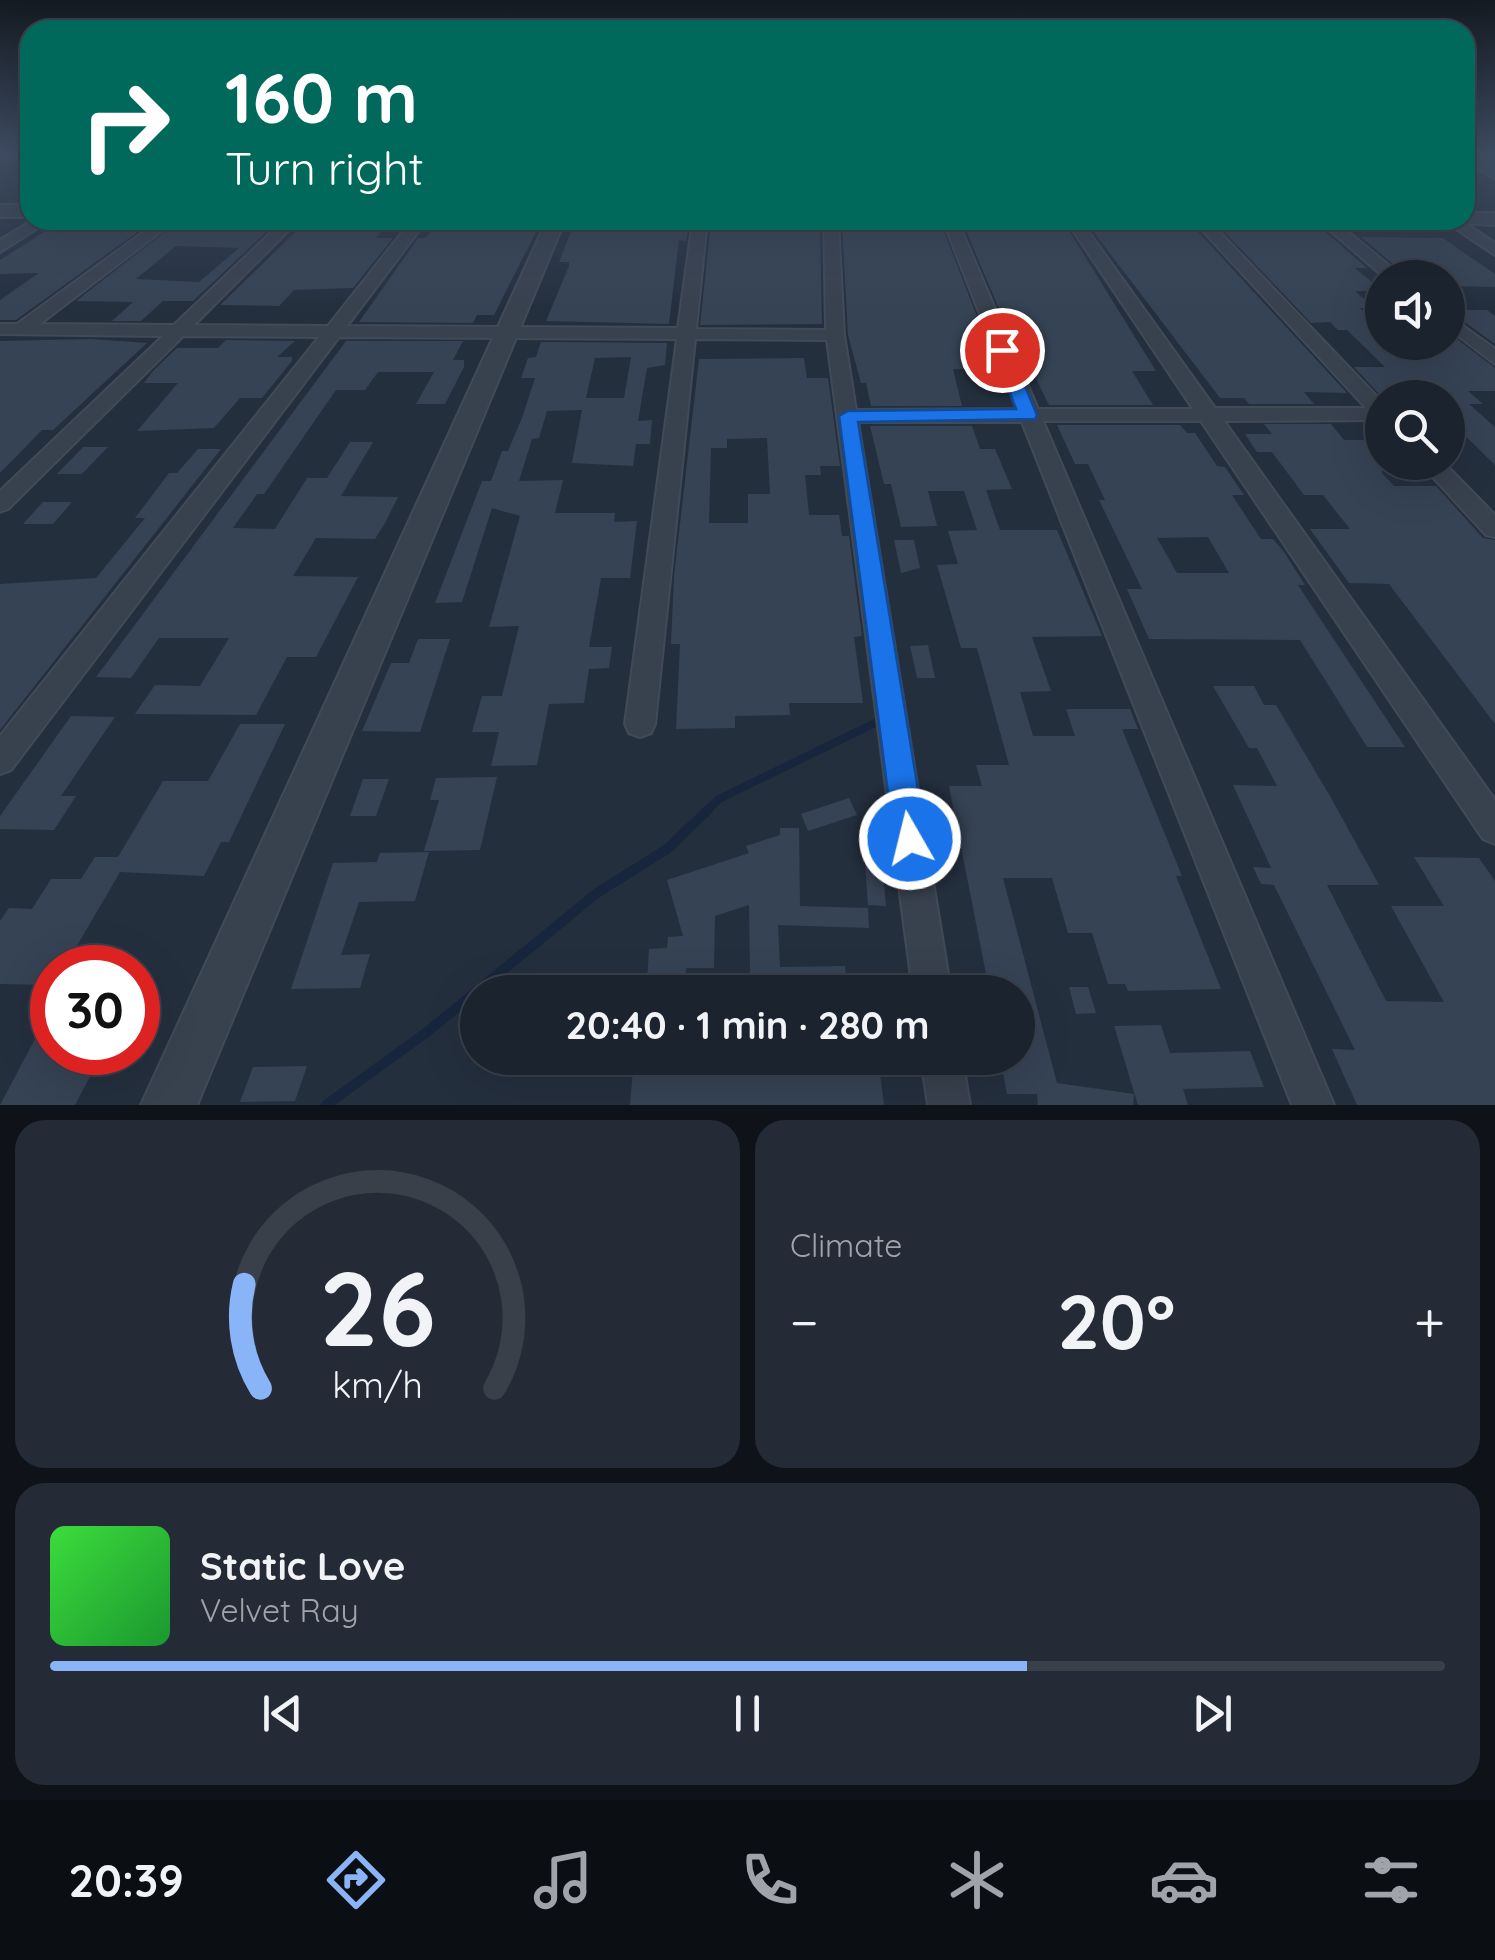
<!DOCTYPE html>
<meta charset="utf-8">
<style>
:root{--surface:#1b232e;--page:#242b36;--text:#f1f3f6;--muted:#a0a4aa;--line:#39404a;--accent:#8ab4f8}
body{margin:0;font-family:Quicksand,sans-serif;background:var(--page);color:var(--text);height:100vh;display:flex;flex-direction:column;font-size:38px;white-space:nowrap}
*{box-sizing:border-box;margin:0}
p{font-size:32px;color:var(--muted)}
.icon{flex:none;width:55px;height:55px;fill:none;stroke:currentColor;stroke-width:2;stroke-linecap:round;stroke-linejoin:round}
.map{position:relative;height:1105px;overflow:hidden}
.details{display:flex;flex-direction:column;gap:15px;padding:15px;background:#0f1319;flex:1}
.details>*{flex:none}
.top-card{position:absolute;left:20px;top:20px;width:1455px;height:210px;border-radius:30px;box-shadow:0 10px 40px #0002,0 0 0 2px var(--line);background:#00695c;color:#fff;overflow:hidden}
.controls{position:absolute;left:1365px;top:260px;display:grid;gap:20px}
.controls a{display:grid;place-items:center;width:100px;height:100px;border-radius:50%;background:var(--surface);box-shadow:0 10px 40px #0002,0 0 0 2px var(--line);font-size:50px}
.speed{position:absolute;left:30px;top:945px;display:flex;gap:20px;font-size:50px;font-weight:700;text-align:center}
.speed>*{display:grid;place-content:center;width:130px;height:130px;border-radius:50%;background:var(--surface);box-shadow:0 10px 40px #0002,0 0 0 2px var(--line);line-height:1}
.speed .limit{border:15px solid #d22;background:#fff;color:#111}
.pin{position:absolute;display:grid;place-items:center;width:85px;height:85px;color:#fff;margin:-42px;border:5px solid #fff;border-radius:50%;box-shadow:0 2px 10px #0007}
.me{position:absolute;width:110px;margin:-55px;rotate:352deg;stroke-linejoin:round;filter:drop-shadow(0 0 8px #0008)}
.turn{display:flex;align-items:center;gap:35px;height:210px;padding:0 40px;font-size:45px}
.turn .icon{width:130px;height:130px;stroke-width:2.5}
.turn b{display:block;font-size:70px;line-height:85px}
.big{font-size:75px;font-weight:700;line-height:1.1}
.details .widget{flex:1;display:flex;flex-direction:column;justify-content:center;gap:15px;min-width:0;padding:0 35px;border-radius:30px;background:var(--page)}
.details .dial{align-items:center;gap:0}
.dial svg{height:260px;overflow:visible;fill:none;stroke:var(--line);stroke-width:7;stroke-linecap:round;text-anchor:middle}
.dial text{fill:var(--text);stroke:none}
.song{display:flex;align-items:center;gap:30px}
.cover{width:120px;height:120px;border-radius:15px;background:linear-gradient(135deg,hsl(120 70% 55%),hsl(130 70% 35%))}
.played{height:10px;border-radius:5px;background:linear-gradient(90deg,var(--accent) 70%,var(--line) 70%)}
.keys{display:flex;justify-content:space-around;direction:ltr}
.heat{display:flex;justify-content:space-between;align-items:center;font-size:55px;direction:ltr}
.details .tiles{flex:1;display:grid;gap:15px;grid-template-columns:1fr 1fr}
.widget:last-child{grid-column:span 2}
.trip{position:absolute;left:460px;top:975px;width:575px;height:100px;border-radius:50px;background:var(--surface);box-shadow:0 10px 40px #0002,0 0 0 2px var(--line);font-weight:700;line-height:100px;text-align:center}
.menu{display:flex;height:160px;justify-content:space-around;align-items:center;background:#0b0e12;color:var(--muted)}
.menu .icon{width:70px;height:70px}
.menu .on{color:var(--accent)}
.menu b{font-size:45px;color:var(--text)}
.map>svg:first-child{display:block}
</style>
<div class="map">
<svg width="1495" height="1105" viewBox="0 0 1495 1105">
<rect width="100%" height="100%" fill="#242f3e"/>
<g fill="none" stroke-linecap="round" stroke-linejoin="round">
<!-- stream-far1 -->
<path stroke="#17263c" stroke-width="8" d="M705,812l14,-13 158,-77"/>
<!-- stream -->
<path stroke="#17263c" stroke-width="10" d="M326,1105l101,-73 170,-139 70,-44 41,-39"/>
</g>
<!-- building -->
<path fill="#364354" fill-rule="evenodd" d="M63,220h91l-138,100h-16v-20l39,-27 -39,1v-14z
M180,220l95,4 -82,77h-30l-22,20h-29l21,-19 -57,-1zM176,246l63,2 -40,34 -63,-3z
M308,220h83l-15,18h17l-40,50 -59,2 -15,16 -59,-1z
M444,220h98l-48,95h-17l-4,8 -114,-1 59,-84h7z
M586,220l103,2 -3,19 -7,-1 -10,84 -123,-3 23,-55v-4h-10l14,-35h11z
M718,220h102l2,104 -122,1 11,-103z
M892,221h48l47,121h-8l12,27h-38l9,37h-91l-5,-23h-5l-13,-48 -6,-108h52z
M962,221h101l93,150h-24l21,34h-104l-31,-63h-5z
M1086,222l104,1 157,170 -43,-1 10,12h-65l-5,-6h-24z
M1217,224h87l18,5 45,39h-12l23,19h-7l5,4h-21l19,17h-14l22,19v15h66v-10l47,36v23h-27l15,13h-14l26,23v38l-47,-46v-21h-55l-15,-5 -24,-26h31l-38,-37h-9l-8,-8 -19,1z
M1361,237l82,1 52,36v13l-47,-1v-8h-13l-13,-10h-24z
M1448,310h39l8,6v28z
M91,339l56,4 -94,87h-11l-42,43v-132z
M226,340l69,1 -18,16h15v4l-30,37h-22l-26,30 -77,3 41,-48h-34l9,-12 24,-23h41z
M346,341h117l-10,19h11v7l-19,37h-29l18,-32h-56l-13,18h-29l-72,104h-7l-24,34 42,1 32,-51h20l23,-36h23l-32,54 57,1 -13,26 -10,16 -59,-1 -23,38 65,1 -42,80h-29l-31,58 -121,-1 20,-29 45,1 29,-48h-70l-28,40 -35,-1z
M541,342l126,1 -2,22 -18,3 -9,53 14,-1 -2,24h-14l-3,22 -61,-3 10,-53 -35,1 -8,27 -7,1 -13,42 44,-1 -8,33h60l-1,9 23,-1 -7,57h-29l-12,69h23l-3,21 -20,1 -5,34 -35,1 -12,61 -46,1 8,-34h-27l10,-36h20l17,-70 -30,1 31,-111 -28,-8 -30,94 -27,1 47,-122h9l11,-30h6l14,-33 13,-40h-14l7,-20 8,-1zM631,357l-7,41h-38l9,-40z
M804,358l3,20h21l12,88h-20l1,9h-16l4,40h30l3,21h7l13,100 -8,1 9,66h-74l1,12 -55,1v12l-59,1 4,-85h-9l3,-68 25,-217zM767,438l3,56h-22v29h-39l2,-75h16v-9z
M1264,424h67l13,16h38v33l12,13h42l47,52 12,2v184l-106,-140 -40,-1 -39,-54h40l-27,-34h-19l-32,-43h-15l-12,-18h27z
M1057,425h123l7,8h8l22,33 8,1 19,28h-12l29,44h12l11,13 21,33h-7l107,162h-38l-67,-107 -151,-1 -22,-50h15l-43,-89h6l-17,-36h-13zM1208,537l21,36h-52l-20,-35z
M870,426h102l8,23h15l17,40 -26,1 14,40h57l45,106 -70,1 19,54 -31,1 13,44h42l-9,-27h64l8,20h-16l60,147h-6l45,113 -93,2 -3,-7h-17l-16,-51h-24l-16,-55h-49l54,205 77,11 -1,11h-95l-1,-11h-30l-7,-36h18v-74h-30l-39,-198h33l-6,-21h33l-32,-117h-16l-24,-83 21,-1 -10,-33 29,-1 -13,-39h-36l9,35 -36,1 -10,-43h-7z
M83,447h25l-26,27h-25z
M198,449h23l-221,281v-146l96,-6 49,-60h-10l34,-45h8z
M43,502h29l-19,22h-30z
M894,540h20l6,28 -19,5z
M418,639h32l-30,93 -58,-1 29,-68h18z
M928,645l7,33h-18l-7,-32z
M1213,686h41l10,19h12l54,91 49,89h-52l59,116 58,1 -53,-96h53l-30,-49 65,1 16,23v224h-138l-25,-56 23,1 -81,-165 -13,-1 -8,-17 18,1 -38,-83 44,1 -20,-38h-8z
M71,716l44,1 -54,79h15l-22,34 -54,-1v-13z
M240,724h45l-56,118h-8l-17,34 -84,-4 -56,96h-12v17l-52,-1v-63l9,-13 23,1 19,-30h30l14,-22h23l45,-76h45z
M497,777l-17,73 -56,1 15,-51h-9l6,-22z
M363,779h26l-13,37h-26z
M849,798l8,17 -49,16 -7,-17z
M862,822h17l7,84 -18,-1z
M780,828h19l1,78 68,2 1,20 -91,-3 2,42 65,-1 3,26h-125v-17l27,-1 -1,-69 -34,11 -1,52h-28l-1,24h-27l1,-9h-12l2,-34 18,-1 1,-11 15,-1 -16,-56 82,-27 -3,-7 34,-11z
M429,852l-14,49 -56,1 -18,53 29,-1 -10,34 -69,1 42,-126 44,-1 3,-9z
M1069,987h19l8,26 -20,1z
M52,1007v45h51l-28,53h-75z
M1161,1025l9,28 80,-2 14,36 -81,2 5,16h-50l-24,-79z
M654,1058h28v12l69,-2 -1,-10h128l6,47h-254l3,-36h21z
M307,1066l-12,35 -55,1 13,-35z"/>
<g fill="none" stroke-linecap="round" stroke-linejoin="round">
<!-- minor casing -->
<g stroke="#414a57" stroke-width="4">
<path id="minor" d="M1465,154l30,15v9l-30,-16z
M33,220h17l-50,32v-12z
M160,220h16l-136,104 134,1 110,-105h15l-105,105 134,1 84,-106h15l-80,106 331,2 15,-108h14l-11,109 130,1 -2,-110h14l6,115 12,75 161,-1 -74,-189h14l81,189h155l-127,-189h14l135,188h151l-173,-188h15l174,182v18l-158,1 271,379v44l-12,-5 -282,-418h-158l291,684h-42l-270,-683h-164l93,570h-38l-86,-652 -132,-1 -40,385 -4,9 -11,4 -11,-4 -4,-9 52,-385 -338,-2 -328,433 -11,4v-38l319,-399 -136,-1 -175,173 -8,3v-21l163,-155 -163,-2v-10h17z
M1318,220h16l70,58h-19z
M1443,220h17l35,23v12z
M1448,315l47,34v15l-47,-36z
M1419,462h24l52,53v22l-9,-2z
M921,1058h41l8,47h-42z"/>
</g>
<!-- tertiary casing -->
<g stroke="#414a57" stroke-width="4">
<path id="tertiary" d="M0,205h30v12h-30z
M1465,213h30v12l-37,-2 -2,-3h9z
M547,220h18l-368,885h-56z"/>
</g>
<!-- minor -->
<use href="#minor" fill="#38414e" fill-rule="evenodd"/>
<!-- tertiary -->
<use href="#tertiary" fill="#38414e" fill-rule="evenodd"/>
</g>
<!-- sky -->
<linearGradient id="sky" x2="0" y2="1"><stop stop-color="#141a22"/><stop offset="0.5" stop-color="#3f4d63"/><stop offset="1" stop-color="#3f4d63" stop-opacity="0"/></linearGradient>
<rect width="1495" height="308" fill="url(#sky)"/>
<!-- route -->
<path fill="#1a73e8" stroke="#114b97" stroke-width="2.5" d="M1002,345l8,5 27,65 -2,4 -177,3 68,417 -5,10 -11,4 -11,-4 -5,-10 -55,-423 9,-5 168,-2 -22,-59z"/>
</svg>
<div class="controls">
<a><svg class="icon" aria-label="sound" viewBox="0 0 24 24"><path d="M4 9h4l5-4v14l-5-4H4zM17 9q2 3 0 6"/></svg></a>
<a><svg class="icon" aria-label="search" viewBox="0 0 24 24"><circle cx="10" cy="10" r="6"/><path d="M15 15l6 6"/></svg></a>
</div>
<div class="speed"><div class="limit">30</div></div>
<div class="pin" style="left:1002px;top:350px;background:#d93025"><svg class="icon" aria-label="arrive" viewBox="0 0 24 24"><path d="M6 21V4h12l-3 4 3 4H6"/></svg></div>
<svg class="me" style="left:910px;top:839px" viewBox="-20 -20 40 40"><circle r="17" fill="#1a73e8" stroke="#fff" stroke-width="3"/><path d="M0-11L8 9 0 5-8 9z" fill="#fff"/></svg>
<div class="trip">20:40 · 1 min · 280 m</div>
<div class="top-card">
<div class="turn"><svg class="icon" aria-label="right" viewBox="0 0 24 24"><path d="M7 20v-9h11M14 6l5 5-5 5"/></svg><div><b>160 m</b>Turn right</div></div>
</div>
</div>
<section class="details">
<div class="tiles">
<div class="widget dial"><svg viewBox="0 0 100 80">
<path d="M14 69A42 42 0 1 1 86 69"/>
<path d="M14 69A42 42 0 0 1 9 37" stroke="#8ab4f8"/>
<text x="50" y="56" font-size="32" font-weight="700">26</text>
<text x="50" y="72" font-size="11">km/h</text>
</svg></div>
<div class="widget"><p>Climate</p>
<div class="heat"><a>−</a><b class="big">20°</b><a>+</a></div>
</div>
<div class="widget">
<div class="song"><i class="cover"></i><div><b>Static Love</b><p>Velvet Ray</p></div></div>
<div class="played"></div>
<div class="keys"><svg class="icon" aria-label="previous" viewBox="0 0 24 24"><path d="M18 5L8 12l10 7zM5 5v14"/></svg><svg class="icon" aria-label="pause" viewBox="0 0 24 24"><path d="M8 5v14M16 5v14"/></svg><svg class="icon" aria-label="next" viewBox="0 0 24 24"><path d="M6 5l10 7-10 7zM19 5v14"/></svg></div>
</div>
</div>
</section>
<nav class="menu">
<b>20:39</b>
<svg class="icon on" aria-label="directions" viewBox="0 0 24 24"><path d="M12 3l9 9-9 9-9-9zM9 14v-3h6M13 9l2 2-2 2"/></svg>
<svg class="icon" aria-label="music" viewBox="0 0 24 24"><path d="M9 18V5l10-2v13"/><circle cx="6" cy="18" r="3"/><circle cx="16" cy="16" r="3"/></svg>
<svg class="icon" aria-label="phone" viewBox="0 0 24 24"><path d="M5 4h4l2 5-3 2q2 4 5 5l2-3 5 2v4C11 20 4 13 5 4z"/></svg>
<svg class="icon" aria-label="climate" viewBox="0 0 24 24"><path d="M12 3v18M4 7l16 10M4 17L20 7"/></svg>
<svg class="icon" aria-label="car" viewBox="0 0 24 24"><path d="M5 17H2v-5l4-1 3-4h7l3 4 3 1v5h-3M9 17h6M6 11h13"/><circle cx="7" cy="17" r="2"/><circle cx="17" cy="17" r="2"/></svg>
<svg class="icon" aria-label="filters" viewBox="0 0 24 24"><path d="M4 7h16M4 17h16"/><circle cx="9" cy="7" r="2"/><circle cx="15" cy="17" r="2"/></svg>
</nav>
